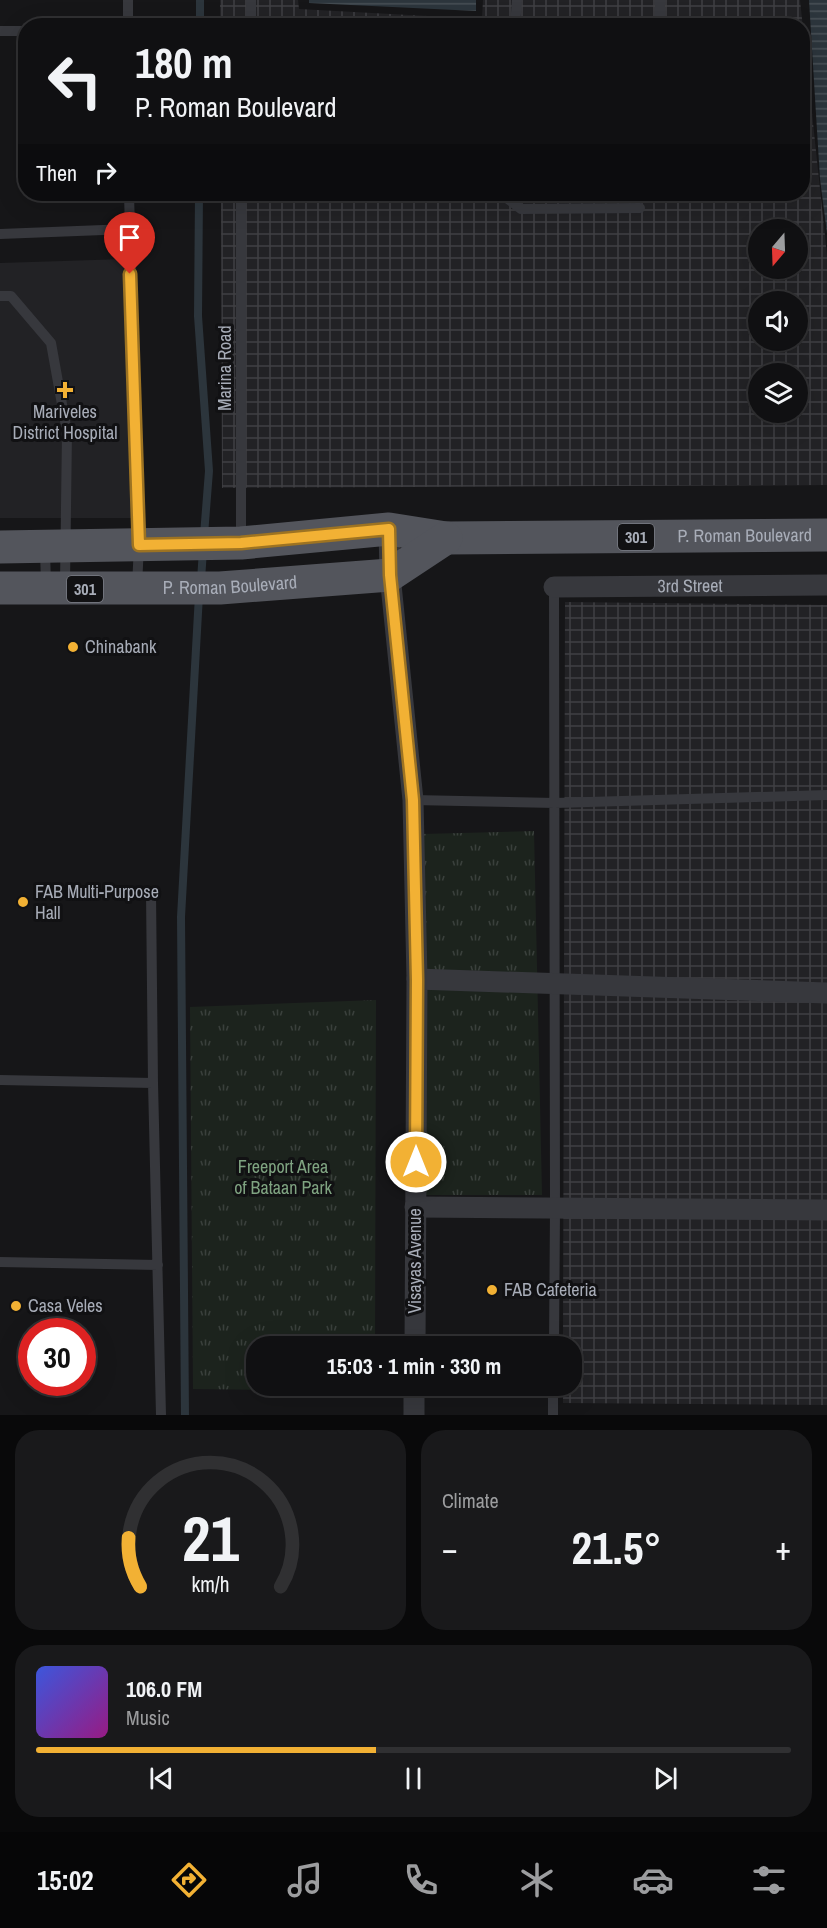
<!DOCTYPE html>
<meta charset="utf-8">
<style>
:root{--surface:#101012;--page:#19191b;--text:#f1f3f6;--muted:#9c9d9f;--line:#303032;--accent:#f2b134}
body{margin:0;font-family:"Archivo Narrow",sans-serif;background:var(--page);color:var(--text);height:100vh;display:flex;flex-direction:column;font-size:22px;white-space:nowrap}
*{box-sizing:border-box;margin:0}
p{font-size:20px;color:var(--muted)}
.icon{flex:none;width:33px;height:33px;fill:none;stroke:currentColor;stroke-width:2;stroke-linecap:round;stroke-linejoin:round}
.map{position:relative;height:1415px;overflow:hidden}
.side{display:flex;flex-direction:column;gap:15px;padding:15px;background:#09090a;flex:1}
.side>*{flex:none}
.top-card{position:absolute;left:18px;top:18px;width:792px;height:183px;border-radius:24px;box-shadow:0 6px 24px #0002,0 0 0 2px var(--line);background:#101012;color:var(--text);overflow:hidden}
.needle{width:39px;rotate:199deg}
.controls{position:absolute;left:748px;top:219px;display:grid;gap:12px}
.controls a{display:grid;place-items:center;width:60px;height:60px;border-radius:50%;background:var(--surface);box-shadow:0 6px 24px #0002,0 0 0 2px var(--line);font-size:30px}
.speed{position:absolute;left:18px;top:1318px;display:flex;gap:12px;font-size:30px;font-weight:700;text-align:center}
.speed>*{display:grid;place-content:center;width:78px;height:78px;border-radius:50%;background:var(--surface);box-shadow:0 6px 24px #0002,0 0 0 2px var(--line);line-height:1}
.speed .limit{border:9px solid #d22;background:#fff;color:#111}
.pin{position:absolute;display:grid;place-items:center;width:51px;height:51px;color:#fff;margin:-62px -26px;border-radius:50% 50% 50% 0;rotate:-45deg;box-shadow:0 0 6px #0007}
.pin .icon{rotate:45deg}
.me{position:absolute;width:66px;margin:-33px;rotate:0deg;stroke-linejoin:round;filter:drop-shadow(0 0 4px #0008)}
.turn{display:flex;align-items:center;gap:21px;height:126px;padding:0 18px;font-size:27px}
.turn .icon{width:78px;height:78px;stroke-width:2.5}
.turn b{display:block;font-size:42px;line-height:51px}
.then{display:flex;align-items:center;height:57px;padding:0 18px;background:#0003;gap:12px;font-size:22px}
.big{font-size:45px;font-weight:700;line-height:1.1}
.side .widget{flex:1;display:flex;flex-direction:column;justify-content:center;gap:9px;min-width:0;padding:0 21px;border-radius:24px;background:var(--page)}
.side .dial{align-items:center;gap:0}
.dial svg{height:156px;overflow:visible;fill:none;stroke:var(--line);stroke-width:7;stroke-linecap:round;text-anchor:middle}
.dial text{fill:var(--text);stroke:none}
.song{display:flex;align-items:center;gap:18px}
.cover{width:72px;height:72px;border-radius:9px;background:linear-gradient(135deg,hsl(230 70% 55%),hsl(310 70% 35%))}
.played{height:6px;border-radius:3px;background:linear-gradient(90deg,var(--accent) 45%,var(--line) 45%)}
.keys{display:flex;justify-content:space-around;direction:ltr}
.heat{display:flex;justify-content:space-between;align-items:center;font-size:33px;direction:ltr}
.side .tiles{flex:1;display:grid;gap:15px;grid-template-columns:1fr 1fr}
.widget:last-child{grid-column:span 2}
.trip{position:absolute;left:246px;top:1336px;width:336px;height:60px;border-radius:24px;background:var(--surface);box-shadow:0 6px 24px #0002,0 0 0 2px var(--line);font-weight:700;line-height:60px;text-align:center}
.tabs{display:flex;height:96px;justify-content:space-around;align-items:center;background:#060607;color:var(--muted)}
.tabs .icon{width:42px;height:42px}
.tabs .active{color:var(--accent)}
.tabs b{font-size:27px;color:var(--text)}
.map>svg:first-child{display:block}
</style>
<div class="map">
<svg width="827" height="1415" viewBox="0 0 827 1415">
<defs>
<pattern id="industrial-grid" width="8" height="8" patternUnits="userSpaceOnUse" patternTransform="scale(1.5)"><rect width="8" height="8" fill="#222225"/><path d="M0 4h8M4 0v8" fill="none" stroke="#3f3f43"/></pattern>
<pattern id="park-tufts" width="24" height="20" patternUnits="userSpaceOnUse" patternTransform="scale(1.5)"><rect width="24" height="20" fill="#1c231d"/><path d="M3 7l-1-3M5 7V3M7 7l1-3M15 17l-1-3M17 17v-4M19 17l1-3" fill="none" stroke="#3a403c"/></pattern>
<pattern id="water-rules" width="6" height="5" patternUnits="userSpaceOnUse" patternTransform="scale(1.5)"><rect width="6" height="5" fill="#2c353c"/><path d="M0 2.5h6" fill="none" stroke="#485056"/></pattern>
</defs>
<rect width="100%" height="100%" fill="#161618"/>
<!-- built -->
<path fill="#222225" d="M125,259l12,259h-137v-255z"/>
<!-- industrial -->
<path fill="url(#industrial-grid)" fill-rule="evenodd" d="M220,0h78l1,9 183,10 1,-19h317l27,255v230l-605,3 -1,-294h581v-168h-582zM759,230h39v38h-39zM759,302h39v38h-39zM759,374h39v38h-39z
M565,602l262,3v800l-264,-2v-17h9v-39h-9z"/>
<!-- park -->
<path fill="url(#park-tufts)" d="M534,831l8,364h-117l-3,-361z
M376,1000l-1,347h-119v39h119v5l-182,-2 -3,-382z"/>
<!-- water -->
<path fill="url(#water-rules)" d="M309,0h167v11l-167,-8z
M809,0h18v233l-7,-54z"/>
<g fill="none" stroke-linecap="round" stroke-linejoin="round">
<!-- stream -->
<path stroke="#2c353c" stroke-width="8" d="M200,26v-26
M199,194l-1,122 11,155 -5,64
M201,580l2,-30
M185,1415l-4,-498 18,-322"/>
<!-- service -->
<path stroke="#37383d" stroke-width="10" d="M128,0v26
M251,26v-26
M515,26l2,-26
M660,26v-26
M0,31h26
M129,194l10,351 -2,41
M509,194l-1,5 13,10 119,-1
M0,234l129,-5
M0,296h11l40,47 16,89 -2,151
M241,538v-344
M45,550l1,35
M413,800l142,3 272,-8
M151,892l2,191
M0,1080l153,3 8,332
M0,1262l158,3
M554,1347l1,-138 -1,-622
M553,1415v-29"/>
<!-- minor -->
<g stroke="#37383d" stroke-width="21">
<path d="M389,529l1,46 23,225 4,179 -2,368"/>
<path id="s1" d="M554,587l273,-2"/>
<path d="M417,979l410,14"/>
<path d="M415,1207l412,3"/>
<path d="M414,1415v-29"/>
</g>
<!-- primary -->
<g stroke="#53555c" stroke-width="33">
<path id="s2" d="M0,547l241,-4 148,-14 57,9 381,-3"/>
<path id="s3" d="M0,588h220l170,-13 56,-37"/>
</g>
</g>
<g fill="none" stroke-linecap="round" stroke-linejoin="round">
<!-- route casing -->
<g stroke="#9d7322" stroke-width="15">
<path id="route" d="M130,274l9,271 102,-2 148,-14 1,46 23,225 4,180 -1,182"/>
</g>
<!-- route -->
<use href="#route" stroke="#f2b134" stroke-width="10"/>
</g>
<!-- markers -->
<g fill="#f2b134" stroke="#111113" stroke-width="2">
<path d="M62 381h6v6h6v6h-6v6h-6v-6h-6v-6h6z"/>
<circle cx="73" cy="647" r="6"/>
<circle cx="23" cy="902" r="6"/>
<circle cx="492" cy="1290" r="6"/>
<circle cx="16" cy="1306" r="6"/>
</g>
<g text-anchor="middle" stroke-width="6" stroke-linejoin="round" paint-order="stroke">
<!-- shield labels -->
<g fill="#111113" stroke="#7b7e86" stroke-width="1.5">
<rect x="618" y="524" width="36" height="26" rx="4.5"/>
<rect x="67" y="576" width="36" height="26" rx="4.5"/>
</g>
<g font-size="16" font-weight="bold" fill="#a8adb8">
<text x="636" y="543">301</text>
<text x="85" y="595">301</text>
</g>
<!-- street labels -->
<g font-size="18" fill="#a8adb8" stroke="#111113">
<text transform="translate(225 368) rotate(-90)" y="6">Marina Road</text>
<text dy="6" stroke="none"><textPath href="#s2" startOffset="746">P. Roman Boulevard</textPath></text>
<text dy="6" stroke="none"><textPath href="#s3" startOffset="230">P. Roman Boulevard</textPath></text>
<text dy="6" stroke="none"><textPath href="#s1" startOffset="136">3rd Street</textPath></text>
<text transform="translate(415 1261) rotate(-90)" y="6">Visayas Avenue</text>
</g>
<!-- poi labels -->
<g font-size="18" fill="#a8adb8" stroke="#111113" text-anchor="start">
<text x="65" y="418" text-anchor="middle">Mariveles<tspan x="65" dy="21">District Hospital</tspan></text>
<text x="85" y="653">Chinabank</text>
<text x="35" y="898">FAB Multi-Purpose<tspan x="35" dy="21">Hall</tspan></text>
<text x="504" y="1296">FAB Cafeteria</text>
<text x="28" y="1312">Casa Veles</text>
</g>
<!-- park labels -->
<g font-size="18" fill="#7fa381" stroke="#111113">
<text x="283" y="1173">Freeport Area<tspan x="283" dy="21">of Bataan Park</tspan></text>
</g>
</g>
</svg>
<div class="controls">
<a><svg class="needle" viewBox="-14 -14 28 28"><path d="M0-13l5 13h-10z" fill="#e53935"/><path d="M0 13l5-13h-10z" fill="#9c9d9f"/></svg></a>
<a><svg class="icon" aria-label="sound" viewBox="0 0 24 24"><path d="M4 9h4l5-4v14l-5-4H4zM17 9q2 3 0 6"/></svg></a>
<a><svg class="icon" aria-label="layers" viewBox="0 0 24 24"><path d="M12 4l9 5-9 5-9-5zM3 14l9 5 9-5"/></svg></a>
</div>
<div class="speed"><div class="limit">30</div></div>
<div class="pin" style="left:130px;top:274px;background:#d93025"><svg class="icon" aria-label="arrive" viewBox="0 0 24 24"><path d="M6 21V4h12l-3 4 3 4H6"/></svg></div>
<svg class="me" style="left:416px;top:1162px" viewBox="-20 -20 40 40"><circle r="17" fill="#f2b134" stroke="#fff" stroke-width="3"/><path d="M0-11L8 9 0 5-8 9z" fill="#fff"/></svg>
<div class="trip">15:03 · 1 min · 330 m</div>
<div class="top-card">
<div class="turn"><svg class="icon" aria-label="left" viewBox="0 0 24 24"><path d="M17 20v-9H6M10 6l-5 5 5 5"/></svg><div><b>180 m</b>P. Roman Boulevard</div></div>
<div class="then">Then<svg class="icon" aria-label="right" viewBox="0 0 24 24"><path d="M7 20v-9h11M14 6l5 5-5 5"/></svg></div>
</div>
</div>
<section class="side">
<div class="tiles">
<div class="widget dial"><svg viewBox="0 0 100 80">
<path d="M14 69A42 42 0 1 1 86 69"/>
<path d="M14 69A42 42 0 0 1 8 44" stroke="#f2b134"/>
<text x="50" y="56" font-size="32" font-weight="700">21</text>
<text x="50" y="72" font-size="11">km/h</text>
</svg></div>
<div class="widget"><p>Climate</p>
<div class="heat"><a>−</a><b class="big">21.5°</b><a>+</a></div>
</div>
<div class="widget">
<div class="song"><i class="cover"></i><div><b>106.0 FM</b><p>Music</p></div></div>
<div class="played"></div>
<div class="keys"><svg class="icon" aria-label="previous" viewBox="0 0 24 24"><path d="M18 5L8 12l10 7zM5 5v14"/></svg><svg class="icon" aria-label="pause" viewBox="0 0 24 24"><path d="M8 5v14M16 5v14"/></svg><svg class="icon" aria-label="next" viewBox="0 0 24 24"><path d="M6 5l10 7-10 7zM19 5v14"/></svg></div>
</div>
</div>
</section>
<nav class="tabs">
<b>15:02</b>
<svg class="icon active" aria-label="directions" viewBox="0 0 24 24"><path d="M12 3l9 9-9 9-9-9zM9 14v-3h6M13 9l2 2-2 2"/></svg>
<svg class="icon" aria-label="music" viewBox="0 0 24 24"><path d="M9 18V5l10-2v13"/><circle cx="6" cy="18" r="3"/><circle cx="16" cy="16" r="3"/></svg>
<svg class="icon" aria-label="phone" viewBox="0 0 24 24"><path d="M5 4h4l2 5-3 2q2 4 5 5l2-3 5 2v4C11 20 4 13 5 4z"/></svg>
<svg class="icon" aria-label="climate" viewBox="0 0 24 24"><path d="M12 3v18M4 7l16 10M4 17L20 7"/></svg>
<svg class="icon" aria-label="car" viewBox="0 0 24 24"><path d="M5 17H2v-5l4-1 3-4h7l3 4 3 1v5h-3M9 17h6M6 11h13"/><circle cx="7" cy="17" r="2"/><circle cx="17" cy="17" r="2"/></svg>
<svg class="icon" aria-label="filters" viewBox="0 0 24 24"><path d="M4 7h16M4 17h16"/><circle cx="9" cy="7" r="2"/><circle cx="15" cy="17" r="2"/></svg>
</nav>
